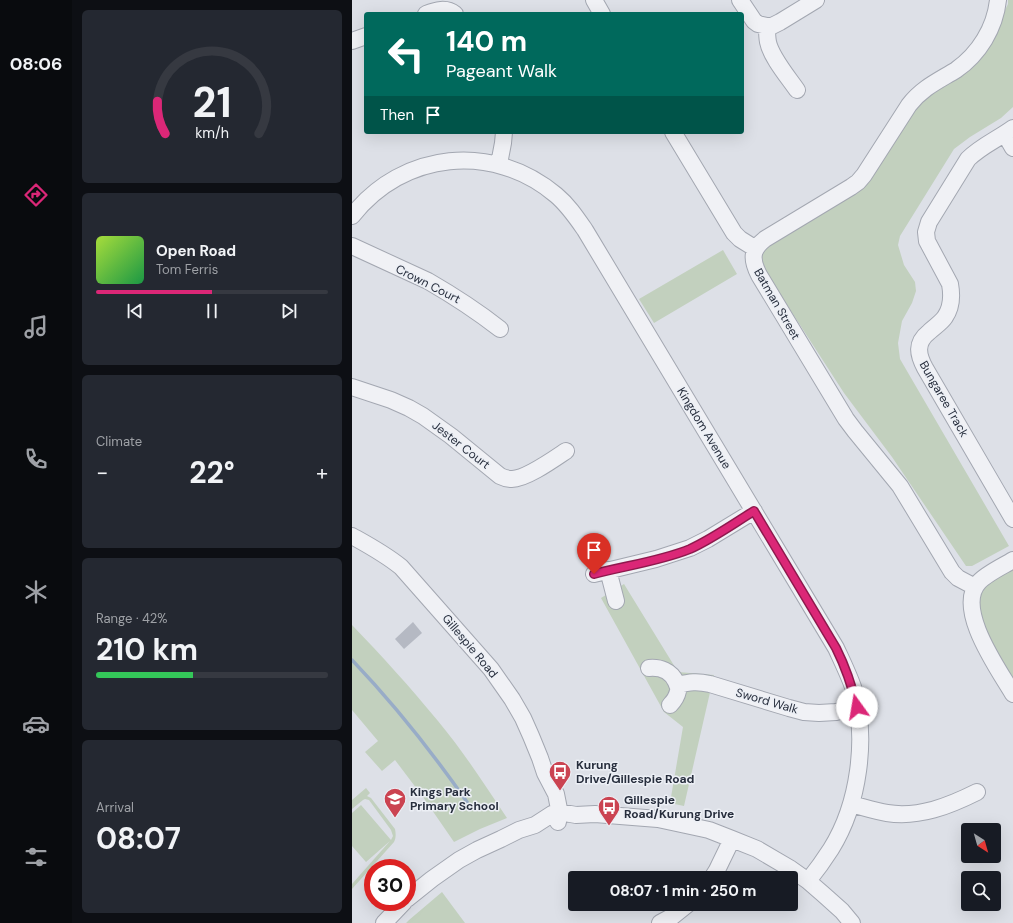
<!DOCTYPE html>
<meta charset="utf-8">
<style>
:root{--surface:#171b24;--page:#242831;--text:#f1f3f6;--muted:#9ea1a6;--line:#363941;--accent:#db2777}
body{margin:0;font-family:"DM Sans",sans-serif;background:var(--page);color:var(--text);height:100vh;display:flex;flex-direction:column;font-size:15px;white-space:nowrap}
*{box-sizing:border-box;margin:0}
p{font-size:13px;color:var(--muted)}
.icon{flex:none;width:22px;height:22px;fill:none;stroke:currentColor;stroke-width:2;stroke-linecap:round;stroke-linejoin:round}
.map{position:relative;flex:1;overflow:hidden}
.sheet{display:flex;flex-direction:column;gap:10px;padding:10px;background:#0d0f14;width:280px}
.sheet>*{flex:none}
.top-card{position:absolute;left:12px;top:12px;width:380px;height:122px;border-radius:4px;box-shadow:0 4px 16px #0002;background:#00695c;color:#fff;overflow:hidden}
.needle{width:26px;rotate:143deg}
.controls{position:absolute;left:609px;top:823px;display:grid;gap:8px}
.controls a{display:grid;place-items:center;width:40px;height:40px;border-radius:4px;background:var(--surface);box-shadow:0 4px 16px #0002;font-size:20px}
.speed{position:absolute;left:12px;top:859px;display:flex;gap:8px;font-size:20px;font-weight:700;text-align:center}
.speed>*{display:grid;place-content:center;width:52px;height:52px;border-radius:50%;background:var(--surface);box-shadow:0 4px 16px #0002;line-height:1}
.speed .limit{border:6px solid #d22;background:#fff;color:#111}
.pin{position:absolute;display:grid;place-items:center;width:34px;height:34px;color:#fff;margin:-41px -17px;border-radius:50% 50% 50% 0;rotate:-45deg;box-shadow:0 0 4px #0007}
.pin .icon{rotate:45deg}
.me{position:absolute;width:44px;margin:-22px;rotate:347deg;stroke-linejoin:round;filter:drop-shadow(0 0 3px #0008)}
.turn{display:flex;align-items:center;gap:14px;height:84px;padding:0 16px;font-size:18px}
.turn .icon{width:52px;height:52px;stroke-width:2.5}
.turn b{display:block;font-size:28px;line-height:34px}
.then{display:flex;align-items:center;height:38px;padding:0 16px;background:#0003;gap:8px;font-size:15px}
.big{font-size:30px;font-weight:700;line-height:1.1}
.sheet .card{flex:1;display:flex;flex-direction:column;justify-content:center;gap:6px;min-width:0;padding:0 14px;border-radius:6px;background:var(--page)}
.sheet .dial{align-items:center;gap:0}
.dial svg{height:104px;overflow:visible;fill:none;stroke:var(--line);stroke-width:7;stroke-linecap:round;text-anchor:middle}
.dial text{fill:var(--text);stroke:none}
.song{display:flex;align-items:center;gap:12px}
.cover{width:48px;height:48px;border-radius:6px;background:linear-gradient(135deg,hsl(80 70% 55%),hsl(140 70% 35%))}
.played{height:4px;border-radius:2px;background:linear-gradient(90deg,var(--accent) 50%,var(--line) 50%)}
.keys{display:flex;justify-content:space-around;direction:ltr}
.heat{display:flex;justify-content:space-between;align-items:center;font-size:22px;direction:ltr}
.charge{height:6px;border-radius:3px;background:linear-gradient(90deg,#34c759 42%,var(--line) 0)}
.trip{position:absolute;left:216px;top:871px;width:230px;height:40px;border-radius:4px;background:var(--surface);box-shadow:0 4px 16px #0002;font-weight:700;line-height:40px;text-align:center}
main{display:flex;flex:1;min-height:0}
.menu{display:flex;flex-direction:column;width:72px;justify-content:space-around;align-items:center;background:#090b0e;color:var(--muted)}
.menu .icon{width:28px;height:28px}
.menu .selected{color:var(--accent)}
.menu b{font-size:18px;color:var(--text)}
.map>svg:first-child{display:block}
</style>
<main>
<nav class="menu">
<b>08:06</b>
<svg class="icon selected" aria-label="directions" viewBox="0 0 24 24"><path d="M12 3l9 9-9 9-9-9zM9 14v-3h6M13 9l2 2-2 2"/></svg>
<svg class="icon" aria-label="music" viewBox="0 0 24 24"><path d="M9 18V5l10-2v13"/><circle cx="6" cy="18" r="3"/><circle cx="16" cy="16" r="3"/></svg>
<svg class="icon" aria-label="phone" viewBox="0 0 24 24"><path d="M5 4h4l2 5-3 2q2 4 5 5l2-3 5 2v4C11 20 4 13 5 4z"/></svg>
<svg class="icon" aria-label="climate" viewBox="0 0 24 24"><path d="M12 3v18M4 7l16 10M4 17L20 7"/></svg>
<svg class="icon" aria-label="car" viewBox="0 0 24 24"><path d="M5 17H2v-5l4-1 3-4h7l3 4 3 1v5h-3M9 17h6M6 11h13"/><circle cx="7" cy="17" r="2"/><circle cx="17" cy="17" r="2"/></svg>
<svg class="icon" aria-label="filters" viewBox="0 0 24 24"><path d="M4 7h16M4 17h16"/><circle cx="9" cy="7" r="2"/><circle cx="15" cy="17" r="2"/></svg>
</nav>
<section class="sheet">
<div class="card dial"><svg viewBox="0 0 100 80">
<path d="M14 69A42 42 0 1 1 86 69"/>
<path d="M14 69A42 42 0 0 1 8 44" stroke="#db2777"/>
<text x="50" y="56" font-size="32" font-weight="700">21</text>
<text x="50" y="72" font-size="11">km/h</text>
</svg></div>
<div class="card">
<div class="song"><i class="cover"></i><div><b>Open Road</b><p>Tom Ferris</p></div></div>
<div class="played"></div>
<div class="keys"><svg class="icon" aria-label="previous" viewBox="0 0 24 24"><path d="M18 5L8 12l10 7zM5 5v14"/></svg><svg class="icon" aria-label="pause" viewBox="0 0 24 24"><path d="M8 5v14M16 5v14"/></svg><svg class="icon" aria-label="next" viewBox="0 0 24 24"><path d="M6 5l10 7-10 7zM19 5v14"/></svg></div>
</div>
<div class="card"><p>Climate</p>
<div class="heat"><a>−</a><b class="big">22°</b><a>+</a></div>
</div>
<div class="card"><p>Range · 42%</p><b class="big">210 km</b><div class="charge"></div></div>
<div class="card"><p>Arrival</p><b class="big">08:07</b></div>
</section>
<div class="map">
<svg width="661" height="923" viewBox="0 0 661 923">
<rect width="100%" height="100%" fill="#dde0e7"/>
<!-- green -->
<path fill="#c2d0be" d="M656,0h5v107l-12,11 -31,19 -16,12 -54,87 -2,9 6,20 11,17 1,9 -4,12 -10,18 -4,22 2,16 109,187 -37,20h-6l-74,-109 -48,-64 -55,-85 -24,-39 -4,-13 3,-8 94,-60 60,-86 78,-74 12,-24z
M371,250l14,24 -83,49 -15,-24z
M661,567v114l-29,-49 -6,-34 4,-11z
M272,584l54,88 36,3 -30,131 -14,-3 13,-76 -19,-15 -63,-114z
M0,625c30,31 58,62 86,96 25,30 47,64 69,97l-27,11 -26,13 -31,-45 -28,-37 -13,11 -17,-19 13,-11 -26,-31z
M14,788l4,5 -3,3 4,2 24,31c1,5 1,9 -1,13l-42,47v-5l38,-43 -24,21 -14,-16v-33l9,-8 30,35 2,-4 -2,-6 -22,-30 -4,-1 -2,1 -11,9v-9z
M90,892l23,31h-59l3,-3z"/>
<g fill="none" stroke-linecap="round" stroke-linejoin="round">
<!-- stream -->
<path stroke="#98acc7" stroke-width="3.5" d="M0,660c42,44 80,92 115,142"/>
</g>
<!-- building -->
<path fill="#b5b9c3" d="M61,622l9,11 -18,16 -9,-10z"/>
<g fill="none" stroke-linecap="round" stroke-linejoin="round">
<!-- minor casing -->
<g stroke="#a3a7b1" stroke-width="18">
<path id="minor" d="M242,0l8,14
M388,0l14,21 4,3 9,2h5l8,-4 36,-22
M74,14c10,-4 20,-7 29,0
M415,26c0,5 0,11 1,16 3,15 20,35 29,48
M0,41l14,-5
M661,128c-15,11 -32,18 -45,31l-39,63 -3,10 1,9 23,43c2,11 2,23 -5,33 -4,6 -11,10 -16,15 -14,11 -11,23 -4,36l88,151
M321,132l61,101 6,6 16,10
M653,134l8,14
M147,164l4,-21 1,-11
M0,216c51,-65 141,-74 204,-21 12,10 20,22 29,35l251,418c6,13 12,25 17,39 15,51 6,117 -22,162 -7,11 -15,22 -23,32
M0,246l76,35c26,15 49,30 72,48
M0,387l39,13 18,8 14,8 28,20 49,40c4,2 8,3 12,3 14,0 42,-20 54,-28
M0,536c18,10 33,18 49,31l90,102 21,30 11,19 8,18 9,22 5,15 11,21 3,15 -1,13
M661,560c-10,6 -27,14 -34,22 -25,26 20,88 34,112
M256,570l8,31
M242,574l62,-15 34,-11 18,-9 46,-28
M623,587l-17,-9 -6,-6 -52,-86 -45,-55 -9,-12 -87,-144c-8,-16 -8,-25 6,-36l86,-52 7,-5 6,-7 45,-70c13,-17 29,-24 47,-35 23,-16 39,-42 42,-70
M297,668c11,-1 22,3 27,14 1,3 3,6 2,9 -1,5 -5,11 -8,14
M325,685c13,-3 20,-4 33,-1l79,24 15,4 15,1 17,-1 21,-5
M499,804c12,3 24,7 36,9 32,5 62,-7 90,-21
M360,878l5,-8 15,-31
M55,899l25,-20 27,-19 18,-10 24,-11 18,-9 16,-5 17,-11 7,-2 17,3 19,-1 63,5 51,11 23,9 25,10 34,20 17,12 15,13 19,17 10,12
M32,923l20,-21
M308,923l13,-7 15,-12"/>
</g>
<!-- minor -->
<use href="#minor" stroke="#f0f1f5" stroke-width="16"/>
</g>
<g fill="none" stroke-linecap="round" stroke-linejoin="round">
<!-- route casing -->
<g stroke="#8e194d" stroke-width="10">
<path id="route" d="M242,574c30,-8 67,-13 96,-25 22,-10 43,-25 64,-38l82,137c10,20 16,38 21,59"/>
</g>
<!-- route -->
<use href="#route" stroke="#db2777" stroke-width="7"/>
</g>
<!-- icons -->
<defs>
<g id="bus-pin" transform="scale(1.15)"><path d="M0 17L-7.5 6A9.5 9.5 0 1 1 7.5 6Z" fill="#cb4351" stroke="#eceff5"/><path d="M-5-6H5V4H4V6H2V4H-2V6H-4V4H-5ZM-3.5-4V0h7V-4ZM-3.5 1.2v1.5H-2V1.2ZM2 1.2v1.5H3.5V1.2Z" fill="#fff"/></g>
<g id="school-pin" transform="scale(1.15)"><path d="M0 17L-7.5 6A9.5 9.5 0 1 1 7.5 6Z" fill="#cb4351" stroke="#eceff5"/><path d="M0-5L7-2L0 1L-7-2ZM-4 1L0 2.5L4 1V4Q0 6-4 4Z" fill="#fff"/></g>
</defs>
<g fill-rule="evenodd">
<use href="#bus-pin" x="208" y="772"/>
<use href="#school-pin" x="43" y="799"/>
<use href="#bus-pin" x="257" y="807"/>
</g>
<g text-anchor="middle" stroke-width="3" stroke-linejoin="round" paint-order="stroke">
<!-- street labels -->
<g font-size="12" fill="#272e3d" stroke="#eceff5">
<text transform="translate(76 284) rotate(27)" y="4">Crown Court</text>
<text transform="translate(425 304) rotate(60)" y="4">Batman Street</text>
<text transform="translate(592 399) rotate(60)" y="4">Bungaree Track</text>
<text transform="translate(352 428) rotate(59)" y="4">Kingdom Avenue</text>
<text transform="translate(109 445) rotate(38)" y="4">Jester Court</text>
<text transform="translate(118 646) rotate(50)" y="4">Gillespie Road</text>
<text transform="translate(415 701) rotate(16)" y="4">Sword Walk</text>
</g>
<!-- poi labels -->
<g font-size="12" font-weight="bold" fill="#272e3d" stroke="#eceff5" text-anchor="start">
<text x="224" y="769">Kurung<tspan x="224" dy="14">Drive/Gillespie Road</tspan></text>
<text x="58" y="796">Kings Park<tspan x="58" dy="14">Primary School</tspan></text>
<text x="272" y="804">Gillespie<tspan x="272" dy="14">Road/Kurung Drive</tspan></text>
</g>
</g>
</svg>
<div class="controls">
<a><svg class="needle" viewBox="-14 -14 28 28"><path d="M0-13l5 13h-10z" fill="#e53935"/><path d="M0 13l5-13h-10z" fill="#9ea1a6"/></svg></a>
<a><svg class="icon" aria-label="search" viewBox="0 0 24 24"><circle cx="10" cy="10" r="6"/><path d="M15 15l6 6"/></svg></a>
</div>
<div class="speed"><div class="limit">30</div></div>
<div class="pin" style="left:242px;top:574px;background:#d93025"><svg class="icon" aria-label="arrive" viewBox="0 0 24 24"><path d="M6 21V4h12l-3 4 3 4H6"/></svg></div>
<svg class="me" style="left:505px;top:707px" viewBox="-20 -20 40 40"><circle r="19" fill="#fff"/><path d="M0-13L10 11 0 6-10 11z" fill="#db2777"/></svg>
<div class="trip">08:07 · 1 min · 250 m</div>
<div class="top-card">
<div class="turn"><svg class="icon" aria-label="left" viewBox="0 0 24 24"><path d="M17 20v-9H6M10 6l-5 5 5 5"/></svg><div><b>140 m</b>Pageant Walk</div></div>
<div class="then">Then<svg class="icon" aria-label="arrive" viewBox="0 0 24 24"><path d="M6 21V4h12l-3 4 3 4H6"/></svg></div>
</div>
</div>
</main>
